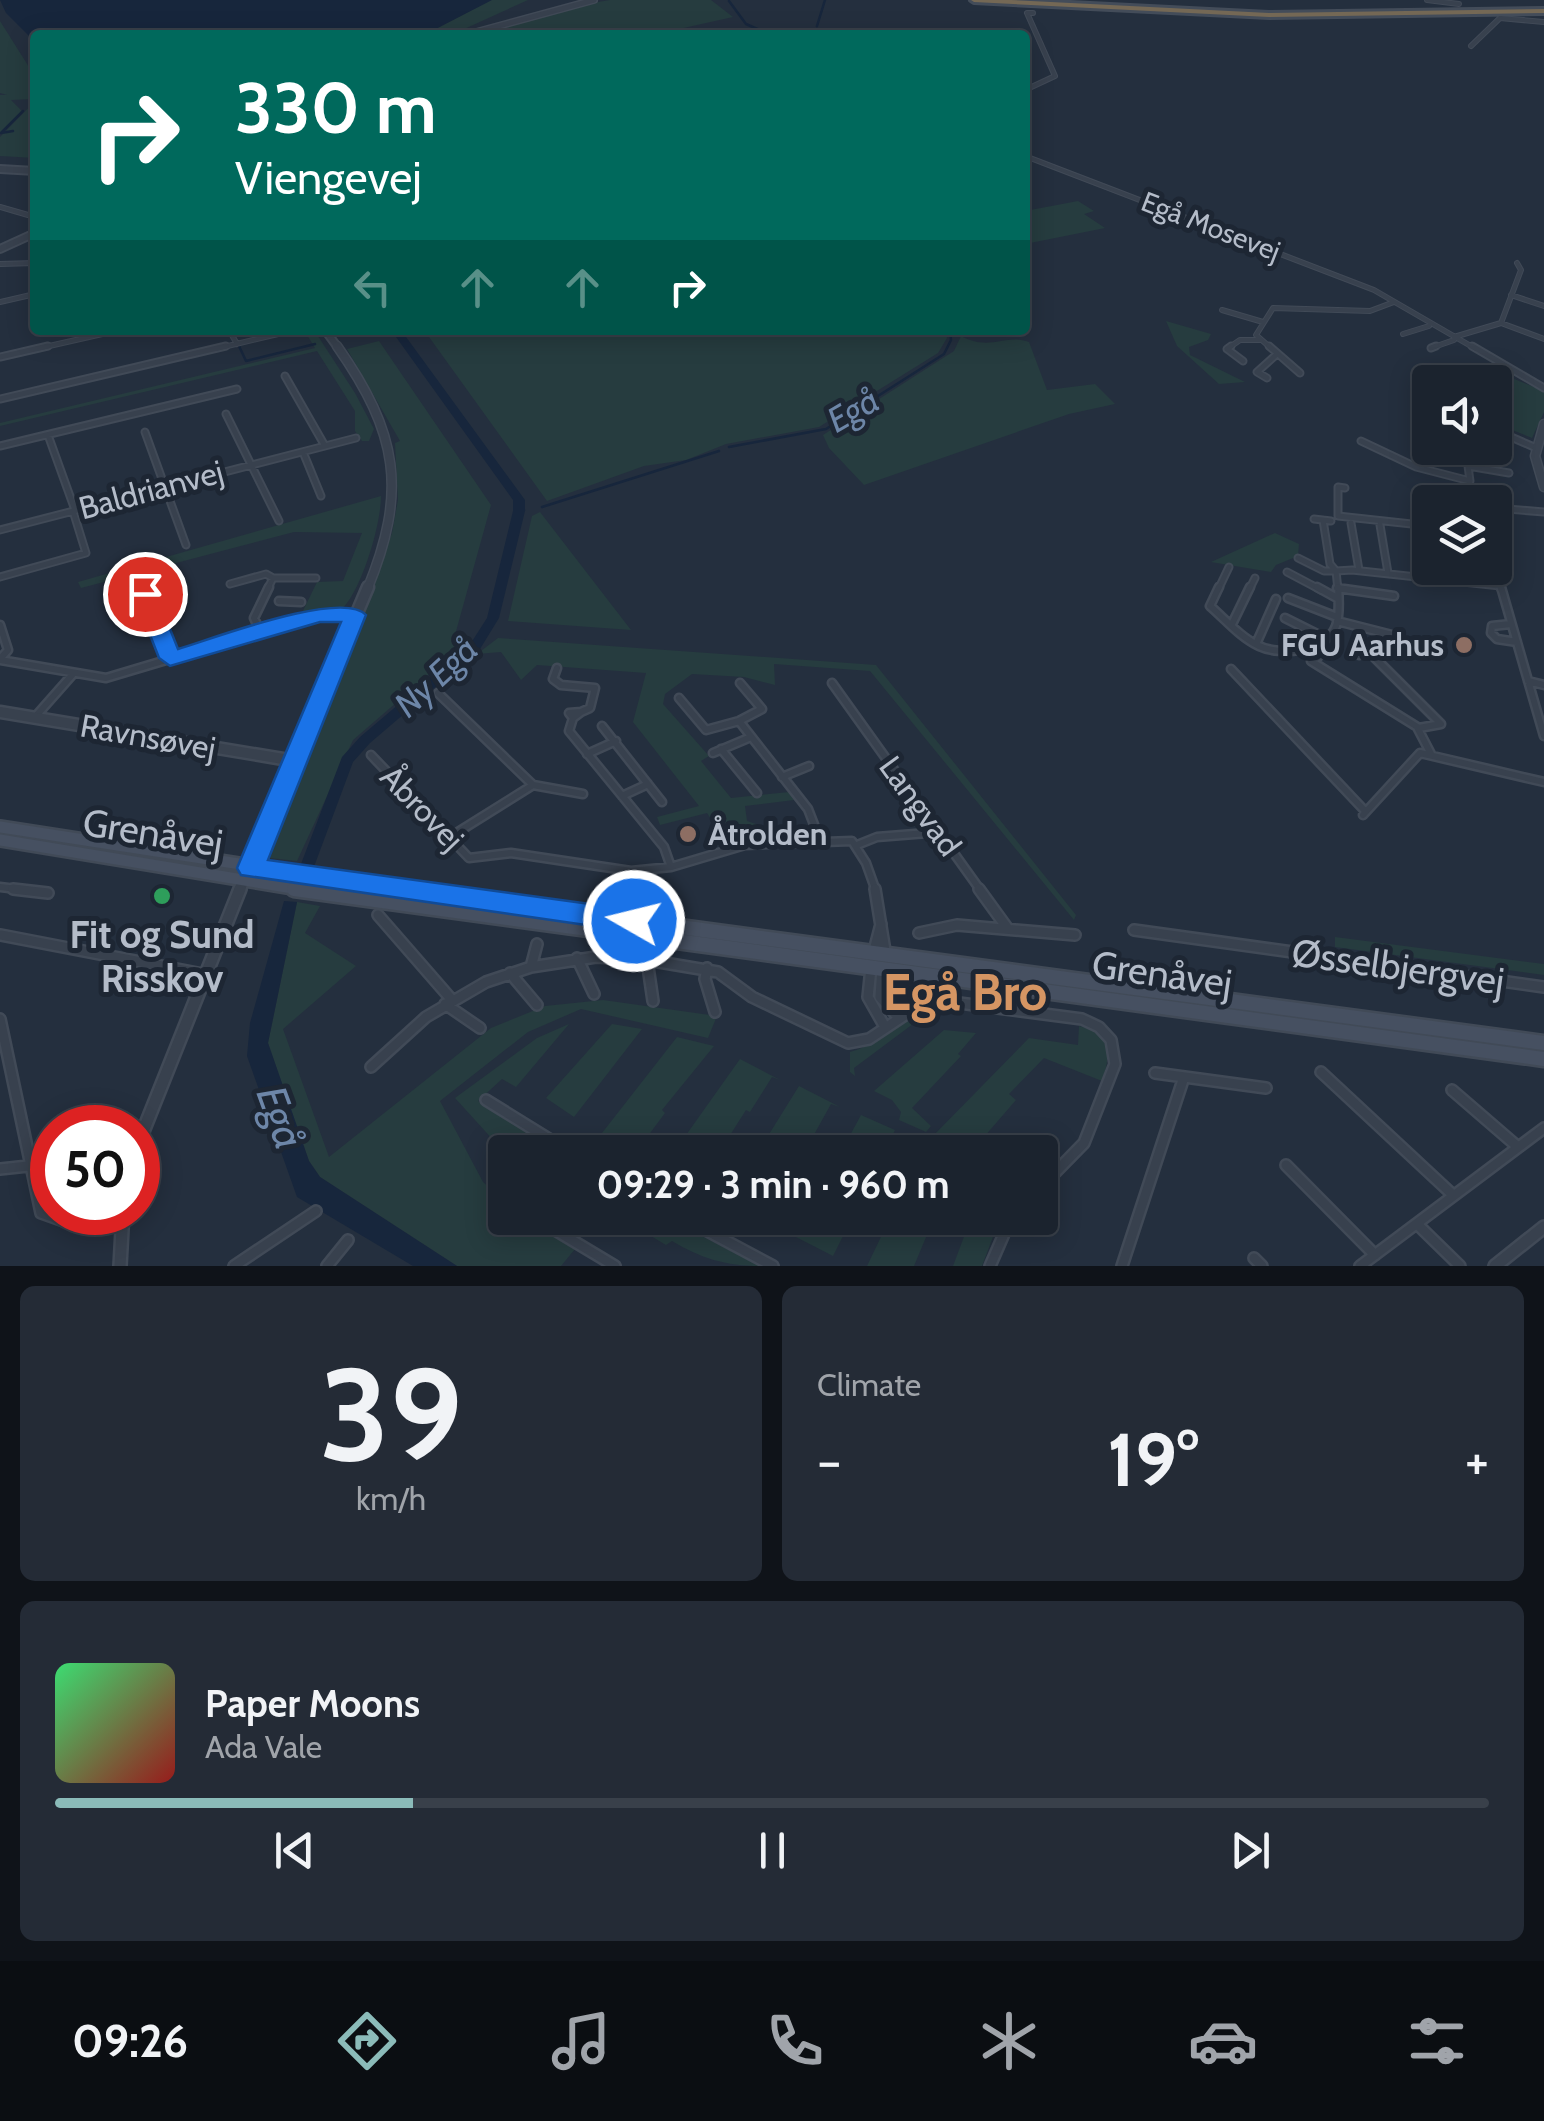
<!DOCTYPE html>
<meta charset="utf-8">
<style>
:root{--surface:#1b232e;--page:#242b36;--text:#f1f3f6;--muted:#a0a4aa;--line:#39404a;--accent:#8bbbb9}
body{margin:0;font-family:Cabin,sans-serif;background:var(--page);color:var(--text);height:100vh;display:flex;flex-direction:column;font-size:38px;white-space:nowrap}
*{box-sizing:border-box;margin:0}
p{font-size:32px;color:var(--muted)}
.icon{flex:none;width:55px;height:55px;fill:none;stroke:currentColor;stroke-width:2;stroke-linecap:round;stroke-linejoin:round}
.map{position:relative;height:1266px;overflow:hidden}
.sheet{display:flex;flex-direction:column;gap:20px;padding:20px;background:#0f1319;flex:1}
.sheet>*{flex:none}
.hud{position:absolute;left:30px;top:30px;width:1000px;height:305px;border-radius:10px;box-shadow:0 5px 25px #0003,0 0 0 2px var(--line);background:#00695c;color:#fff;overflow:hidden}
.fabs{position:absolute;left:1412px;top:365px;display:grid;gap:20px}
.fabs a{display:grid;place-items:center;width:100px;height:100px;border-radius:10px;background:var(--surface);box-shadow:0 5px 25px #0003,0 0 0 2px var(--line);font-size:50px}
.speed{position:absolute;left:30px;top:1105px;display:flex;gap:20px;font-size:50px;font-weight:700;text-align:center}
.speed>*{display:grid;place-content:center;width:130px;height:130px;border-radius:50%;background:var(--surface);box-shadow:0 5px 25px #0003,0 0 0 2px var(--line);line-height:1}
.speed .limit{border:15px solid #d22;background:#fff;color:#111}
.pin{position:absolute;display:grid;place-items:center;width:85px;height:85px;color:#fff;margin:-42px;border:5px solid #fff;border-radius:50%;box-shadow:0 2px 10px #0007}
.me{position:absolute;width:110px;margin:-55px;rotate:278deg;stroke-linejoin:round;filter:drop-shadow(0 0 8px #0008)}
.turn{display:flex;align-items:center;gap:35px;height:210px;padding:0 40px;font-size:45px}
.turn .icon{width:130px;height:130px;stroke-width:2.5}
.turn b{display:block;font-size:70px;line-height:85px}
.lanes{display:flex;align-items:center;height:95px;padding:0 40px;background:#0003;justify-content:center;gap:50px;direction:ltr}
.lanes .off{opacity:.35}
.big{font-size:75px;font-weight:700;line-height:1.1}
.sheet .card{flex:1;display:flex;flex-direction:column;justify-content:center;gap:15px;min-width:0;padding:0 35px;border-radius:15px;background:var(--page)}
.sheet .dial{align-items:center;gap:0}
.dial b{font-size:130px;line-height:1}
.song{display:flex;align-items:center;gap:30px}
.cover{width:120px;height:120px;border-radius:15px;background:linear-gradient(135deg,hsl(140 70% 55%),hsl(0 70% 35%))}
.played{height:10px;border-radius:5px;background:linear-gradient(90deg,var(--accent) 25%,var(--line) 25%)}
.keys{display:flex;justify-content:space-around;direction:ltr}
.heat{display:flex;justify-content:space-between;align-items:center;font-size:55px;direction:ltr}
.sheet .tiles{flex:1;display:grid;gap:20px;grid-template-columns:1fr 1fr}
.card:last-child{grid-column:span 2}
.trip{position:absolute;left:488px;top:1135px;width:570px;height:100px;border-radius:10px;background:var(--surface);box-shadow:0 5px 25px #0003,0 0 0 2px var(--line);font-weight:700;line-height:100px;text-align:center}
.tab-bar{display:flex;height:160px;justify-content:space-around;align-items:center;background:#0b0e12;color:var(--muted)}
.tab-bar .icon{width:70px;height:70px}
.tab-bar .active{color:var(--accent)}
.tab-bar b{font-size:45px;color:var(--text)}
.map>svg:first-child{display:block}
</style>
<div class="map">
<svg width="1544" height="1266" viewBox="0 0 1544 1266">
<rect width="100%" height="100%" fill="#242f3e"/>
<!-- green -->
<path fill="#263c3f" d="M491,0h37l-77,35h-27z
M610,0h101l22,17 -81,18h-181l92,-27z
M0,21l34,54 -1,24 -22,1 12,12 -23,21v-38h7l-7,-2z
M35,101v57l-35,-2v-19z
M1078,201l16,10 -10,3 21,14 -80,16v-33z
M1166,321l45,13 -3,6 -19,7 1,8 55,27 -26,2 -42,-38z
M304,330h10l41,63 19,36 -5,12h-7l-7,-10v-20l-38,-60 -317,75v-3l315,-75z
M424,330h522l1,8 -9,15 -119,74 -93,17 -40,16 -42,6 -97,35z
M961,336c29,16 45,-3 68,6l18,48 48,-6 20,20 -46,10 -205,71 -35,-37 -6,-13 131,-84z
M379,341l112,164 -36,130 15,4 -117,101 -56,121 -27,-3 122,-325 6,-33 -3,-57 5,-2 -53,-92z
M1494,371l50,20v21l-12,26 -37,-15v-41h-22z
M381,496c0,29 -20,97 -41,115l-39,4 16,-33 26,-1 19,-48 -68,-1 -213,56 -3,-6z
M540,512l91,118 -123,-9 24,-105z
M1275,533l24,11 -1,12 -22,9 -5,7 -60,-10z
M498,638l378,27 200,250 -2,5 -204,-249 -96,-7 1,21 -31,-8 -52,-3 -27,20 -2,10 46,52 -8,5 30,37 58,-6 5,8 -49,6 2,15 9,3 10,15 -38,6 -21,-32 -47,12 -3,-8 42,-11 -66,-84 13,-49 -109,-8 -16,15 -20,-28 -24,2z
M297,902l23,4 -15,27 51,33 -73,63 46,128 162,-129 54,-22 58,-6 114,16 -9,22 -127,-29 -53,23 -88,69 43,81 22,20v16h21l49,31 -14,17h-104l-137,-89 -11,-16 -41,-118z
M1335,937l209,27v11l-209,-28z
M931,1007l4,7 -9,6 -1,-5 -71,53 1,8 -5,-4v-20c30,-8 52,-33 81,-45z
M569,1024l-53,63 -14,-8 -24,22 79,51h-19l-25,-17 -11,9 -7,-2 -40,-44 82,-60z
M612,1024l30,5 -68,88 -28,-19z
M1079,1026c31,7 33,28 23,55l-58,-23 -35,36 7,6 -45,52h-23l-17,-14 98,-100 49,7z
M944,1030l32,3 -18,21 3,2 -49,52 19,18 -5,6 -27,-12 2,-8 -9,-12 -18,-9z
M677,1037l37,9 -52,64 3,3 -29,39 -34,-19z
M740,1059l40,21 -8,-3 -22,35 -4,-2 -21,33 4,2 -5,7h-50z
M799,1086l41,21 -9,-3 -20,36 -4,-1 -8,13h-41z
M861,1115l34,15 -11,22h-43z
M641,1218h26l93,48c-34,0 -60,-8 -88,-25l-6,4 -20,-12 3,-10z
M804,1218h48l-19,38 -39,-20z
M890,1218h44l-20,48h-47z
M971,1218h29l-18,48h-29z"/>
<!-- water -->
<path fill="#17263c" d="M0,0h492l-68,35h-389v7l-29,-29z
M284,901l13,1 -29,141 41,118 11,16 137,89h-44l-116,-69 -50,-141 3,-33z"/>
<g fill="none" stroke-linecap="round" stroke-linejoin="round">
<!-- stream -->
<path stroke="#17263c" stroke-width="2.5" d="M729,1l17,23 25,11
M817,26l8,-26
M815,35l2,-6
M1,133l22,-22
M1,133l12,-2
M239,346l7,15 69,-17
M729,447l97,-18 118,-75 7,-14 -1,-10
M542,507l177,-56
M519,511l5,-1"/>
<!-- river -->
<path fill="#17263c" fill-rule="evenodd" d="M391,330h10l124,170v11l-26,107 -19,31 -110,94 -17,19 -38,102 -2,4 -5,2 -5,-2 -2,-4 41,-107 18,-20 111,-94 16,-25 26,-107v-11z"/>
<!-- minor-far3 casing -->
<g stroke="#414a57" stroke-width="6">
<path id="minor-far3" d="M1427,0l32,4
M1471,46l29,-28 44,4
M1025,90l30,-14 -28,-63h6
M1025,156l349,134 102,59
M0,207l28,8
M0,264l35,-1
M1511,295l33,11
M0,302l35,-8
M1222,310l41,12
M1501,323l43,16
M229,330l8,14
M1403,334l26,-8
M1454,337l47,-14 20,-53 -4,-7
M1431,348l23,-8
M36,349l84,-19
M215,349l76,-18
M1227,349l13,-9h20
M1272,349l-16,-14 17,-27 97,3 24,-9"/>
</g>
<!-- minor-far2 casing -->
<g stroke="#414a57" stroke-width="9">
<path id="minor-far2" d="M1231,346l-4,3 16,12
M1269,346l31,27
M1472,346l72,42
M1431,348l5,-2
M0,357l48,-11
M1267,378l-10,-6 20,-18
M0,399l226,-53
M226,414l53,107
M1495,430l39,17
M1417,431l13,6
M145,432l41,113
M48,435l27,75
M1361,441l55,26 54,14 -2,-15 5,-18
M0,446l237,-57
M325,446l31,-8
M303,452l18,44
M1468,466l41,7
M1345,488l-7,-1v29l92,10
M1495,508l49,4
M1314,519l17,2
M1323,520l7,44 6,7
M1351,523l8,47
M1380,525l8,48
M0,530l325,-84 -40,-70
M1298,558l26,13h12
M1495,568l6,22
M1287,572l34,18
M0,577l86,-24 -13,-42
M141,582l7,8
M230,584l36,-10 7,4h43
M1337,588l14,2
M267,590l6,-12
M1218,590l11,-23
M1249,590l6,-12
M1338,590l-2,-19 16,-1 148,16"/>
</g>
<!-- minor-far1 casing -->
<g stroke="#414a57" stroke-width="11">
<path id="minor-far1" d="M146,587l24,71
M1219,587l-9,19c15,13 30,31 49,40 21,10 67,6 77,-20 4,-11 3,-26 2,-39
M1317,587l20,11
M1501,587l43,149
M1337,588l57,8
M1288,598l49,19
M279,601l22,1
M1285,618l40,20
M1337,621l59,15
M1232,624l18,-37
M1511,624l-19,2 -1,7 6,6 20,3
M0,625l8,25 -8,9
M260,631l-6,-13 15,-31
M1256,644l20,-45
M1318,657l-7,4 108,67 22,-4 -72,-72 -10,3
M0,660l106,18 214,-64 35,1
M557,668l-4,11 8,6 34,3 -5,20 -9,4
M1231,669l134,142
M1528,681l16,4
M832,683l149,208
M438,693l95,92 -83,52
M679,698l27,32 33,-9 23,-12 -22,-26
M581,712l-8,6 -4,-5z
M35,717l38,-43
M573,718l-4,13 95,116 7,20
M739,721l69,88 12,31
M602,726l60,76
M1418,729l13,25
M721,749l36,44
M713,753l38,-16
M587,754l29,-13
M371,755l98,103 42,-5 120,18 40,-4 74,-22 107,-4 14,22 10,28
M782,777l27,-11
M533,785l50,9
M622,796l26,-12
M1363,815l57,-62 124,29
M857,845l20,-8 63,-5
M0,887l33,4"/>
</g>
<!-- minor casing -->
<g stroke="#414a57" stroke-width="14">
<path id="minor" d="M13,889l35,4
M875,889l10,62
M979,889l29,40
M378,915l74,85
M1134,930l410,57
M919,933l38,-8 118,10
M1,935l202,39
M874,951l7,-27
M577,958l17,36
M647,960l6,41
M531,967l6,-23
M707,968l-2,11 10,33
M871,968l-3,29 17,30
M882,969l-2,28 18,20
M510,973l27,32
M445,1004l35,24
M0,1019l41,194 28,10 53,-6
M371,1067l55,-50 60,-35 45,-15 65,-10 51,3 71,12 34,25 96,46 21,-4 48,-32 27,-6 138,18 17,8 12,13 4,24 -31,79 -44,45
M1321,1072l132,123
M1155,1073l111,15
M1452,1090l66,57
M486,1100l84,52
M1286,1165l89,90
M0,1169l28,-3
M535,1218l80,48
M683,1218l90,48
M1417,1224l43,42
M1254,1258l8,8
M234,1266l82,-55
M327,1266l21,-26
M990,1266l21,-48
M1122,1266l62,-189
M1360,1266l184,-138"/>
</g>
<!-- tertiary-far4 casing -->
<g stroke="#414a57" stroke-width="8">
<path id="tertiary-far4" d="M465,35l129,-35"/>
</g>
<!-- tertiary-far3 casing -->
<g stroke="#414a57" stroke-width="10">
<path id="tertiary-far3" d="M0,169l35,2
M0,249l35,-16
M325,330l14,19"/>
</g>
<!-- tertiary-far2 casing -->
<g stroke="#414a57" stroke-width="11">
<path id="tertiary-far2" d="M337,346c61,87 71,145 30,244
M1544,424l-9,32 9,31"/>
</g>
<!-- tertiary-far1 casing -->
<g stroke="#414a57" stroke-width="15">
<path id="tertiary-far1" d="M0,712l295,49
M239,891l129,-304"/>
</g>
<!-- tertiary casing -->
<g stroke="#414a57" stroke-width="16">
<path id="tertiary" d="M138,1144l102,-255
M120,1266l3,-54
M1495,1266l49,-39"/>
</g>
<!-- secondary-far1 casing -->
<g stroke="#414a57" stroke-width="16">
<path id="secondary-far1" d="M0,827l415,64
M0,840l311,51"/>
</g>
<!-- secondary casing -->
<g stroke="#414a57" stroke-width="19">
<path id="secondary" d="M294,889l1250,170
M397,889l1147,154"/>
</g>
<!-- motorway casing -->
<g stroke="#434c59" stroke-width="6">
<path id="motorway" d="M971,0h40l258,13 275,-4v4l-275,4 -295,-15z"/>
</g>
<!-- minor-far3 -->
<use href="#minor-far3" stroke="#38414e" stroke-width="4"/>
<!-- minor-far2 -->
<use href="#minor-far2" stroke="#38414e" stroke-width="5"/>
<!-- minor-far1 -->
<use href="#minor-far1" stroke="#38414e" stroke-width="6"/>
<!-- minor -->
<use href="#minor" stroke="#38414e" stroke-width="9"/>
<!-- tertiary-far4 -->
<use href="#tertiary-far4" stroke="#38414e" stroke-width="5"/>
<!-- tertiary-far3 -->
<use href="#tertiary-far3" stroke="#38414e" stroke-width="6"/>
<!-- tertiary-far2 -->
<use href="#tertiary-far2" stroke="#38414e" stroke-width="8"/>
<!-- tertiary-far1 -->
<use href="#tertiary-far1" stroke="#38414e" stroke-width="10"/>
<!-- tertiary -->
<use href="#tertiary" stroke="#38414e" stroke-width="11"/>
<!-- secondary-far1 -->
<use href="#secondary-far1" stroke="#465061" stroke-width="11"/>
<!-- secondary -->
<use href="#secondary" stroke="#465061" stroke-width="14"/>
<!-- motorway -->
<use href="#motorway" fill="#746855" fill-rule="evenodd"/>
</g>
<!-- route -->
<path fill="#1a73e8" stroke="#114b97" stroke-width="2.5" d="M145,587l11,7 22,55c34,-10 164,-60 188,-34l-98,245 366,50 10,3 4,8 -4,8 -10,3 -393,-57 -4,-7 104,-246h-21l-150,44 -11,-8 -25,-64z"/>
<!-- markers -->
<g fill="#8d6e63" stroke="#1d2633" stroke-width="4">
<circle cx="1464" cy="645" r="10"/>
<circle cx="688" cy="834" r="10"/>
</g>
<circle fill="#2e9e5b" stroke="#1d2633" stroke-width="4" cx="162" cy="896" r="10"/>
<g text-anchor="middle" stroke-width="10" stroke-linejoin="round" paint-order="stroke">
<!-- far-street labels -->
<g font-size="28" fill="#b4bcc9" stroke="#1d2633">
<text transform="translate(1211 226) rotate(21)" y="10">Egå Mosevej</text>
</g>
<!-- street labels -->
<g font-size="32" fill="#b4bcc9" stroke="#1d2633">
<text transform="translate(151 490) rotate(-15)" y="11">Baldrianvej</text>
<text transform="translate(148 737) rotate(10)" y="11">Ravnsøvej</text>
<text transform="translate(920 806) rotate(54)" y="11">Langvad</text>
<text transform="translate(422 808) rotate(46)" y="11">Åbrovej</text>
</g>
<!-- poi labels -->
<g font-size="32" font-weight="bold" fill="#b4bcc9" stroke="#1d2633" text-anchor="end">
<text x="1444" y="656">FGU Aarhus</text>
<text x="708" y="845" text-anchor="start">Åtrolden</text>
</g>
<!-- water labels -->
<g font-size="35" font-style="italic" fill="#6d86a8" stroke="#1d2633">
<text transform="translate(853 410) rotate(-30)" y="12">Egå</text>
<text transform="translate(436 677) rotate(-43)" y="12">Ny Egå</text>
</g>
<!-- near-street labels -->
<g font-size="38" fill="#b4bcc9" stroke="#1d2633">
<text transform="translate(153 833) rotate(9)" y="13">Grenåvej</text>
<text transform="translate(1398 967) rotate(8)" y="13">Øsselbjergvej</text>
<text transform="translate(1162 974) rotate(8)" y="13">Grenåvej</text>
</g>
<!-- near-poi labels -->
<g font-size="38" font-weight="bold" fill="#b4bcc9" stroke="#1d2633">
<text x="162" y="948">Fit og Sund<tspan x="162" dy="44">Risskov</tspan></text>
</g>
<!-- near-water labels -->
<g font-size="42" font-style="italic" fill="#6d86a8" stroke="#1d2633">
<text transform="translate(281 1117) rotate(70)" y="15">Egå</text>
</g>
<!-- near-district labels -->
<g font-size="50" font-weight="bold" fill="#d59563" stroke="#1d2633">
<text x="965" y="1010">Egå Bro</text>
</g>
</g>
</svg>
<div class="fabs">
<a><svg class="icon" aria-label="sound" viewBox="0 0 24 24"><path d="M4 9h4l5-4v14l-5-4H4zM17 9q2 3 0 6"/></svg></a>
<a><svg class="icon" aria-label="layers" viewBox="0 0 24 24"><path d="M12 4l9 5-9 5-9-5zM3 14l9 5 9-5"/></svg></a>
</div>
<div class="speed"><div class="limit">50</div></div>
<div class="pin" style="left:145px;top:594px;background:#d93025"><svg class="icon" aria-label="arrive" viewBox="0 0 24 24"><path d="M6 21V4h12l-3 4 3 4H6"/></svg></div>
<svg class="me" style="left:634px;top:921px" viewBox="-20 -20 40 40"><circle r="17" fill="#1a73e8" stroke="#fff" stroke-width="3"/><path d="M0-11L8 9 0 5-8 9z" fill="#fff"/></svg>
<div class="trip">09:29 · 3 min · 960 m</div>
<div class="hud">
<div class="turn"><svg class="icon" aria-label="right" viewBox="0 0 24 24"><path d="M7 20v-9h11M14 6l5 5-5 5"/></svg><div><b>330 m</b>Viengevej</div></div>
<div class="lanes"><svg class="icon off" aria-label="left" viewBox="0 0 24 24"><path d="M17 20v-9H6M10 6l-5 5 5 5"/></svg><svg class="icon off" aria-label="ahead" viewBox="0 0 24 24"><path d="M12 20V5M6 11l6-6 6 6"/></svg><svg class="icon off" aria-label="ahead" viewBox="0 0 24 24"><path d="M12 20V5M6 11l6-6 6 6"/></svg><svg class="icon" aria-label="right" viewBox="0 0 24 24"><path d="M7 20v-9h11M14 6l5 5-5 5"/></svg></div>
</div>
</div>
<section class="sheet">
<div class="tiles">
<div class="card dial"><b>39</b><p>km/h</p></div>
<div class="card"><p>Climate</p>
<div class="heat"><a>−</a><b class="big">19°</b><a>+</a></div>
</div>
<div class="card">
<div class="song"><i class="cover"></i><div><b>Paper Moons</b><p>Ada Vale</p></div></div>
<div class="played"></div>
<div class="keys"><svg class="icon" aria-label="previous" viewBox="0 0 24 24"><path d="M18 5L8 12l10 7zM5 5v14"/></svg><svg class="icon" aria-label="pause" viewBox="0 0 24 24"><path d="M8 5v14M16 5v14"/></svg><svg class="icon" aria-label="next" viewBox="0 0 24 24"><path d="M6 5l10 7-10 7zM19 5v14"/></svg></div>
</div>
</div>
</section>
<nav class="tab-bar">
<b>09:26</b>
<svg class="icon active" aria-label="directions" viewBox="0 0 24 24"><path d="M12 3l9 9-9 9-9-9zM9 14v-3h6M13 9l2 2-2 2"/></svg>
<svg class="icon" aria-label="music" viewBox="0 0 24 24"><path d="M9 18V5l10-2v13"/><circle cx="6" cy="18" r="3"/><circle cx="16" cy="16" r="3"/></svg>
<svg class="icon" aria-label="phone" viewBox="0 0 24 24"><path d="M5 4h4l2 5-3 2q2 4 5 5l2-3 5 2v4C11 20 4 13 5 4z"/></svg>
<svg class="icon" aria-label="climate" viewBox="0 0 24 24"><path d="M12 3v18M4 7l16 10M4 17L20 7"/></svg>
<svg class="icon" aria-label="car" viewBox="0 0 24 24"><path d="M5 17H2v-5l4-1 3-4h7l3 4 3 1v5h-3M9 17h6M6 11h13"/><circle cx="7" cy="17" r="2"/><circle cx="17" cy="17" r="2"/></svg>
<svg class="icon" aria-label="filters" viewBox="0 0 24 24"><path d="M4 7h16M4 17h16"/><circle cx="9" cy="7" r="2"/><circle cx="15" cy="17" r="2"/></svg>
</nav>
